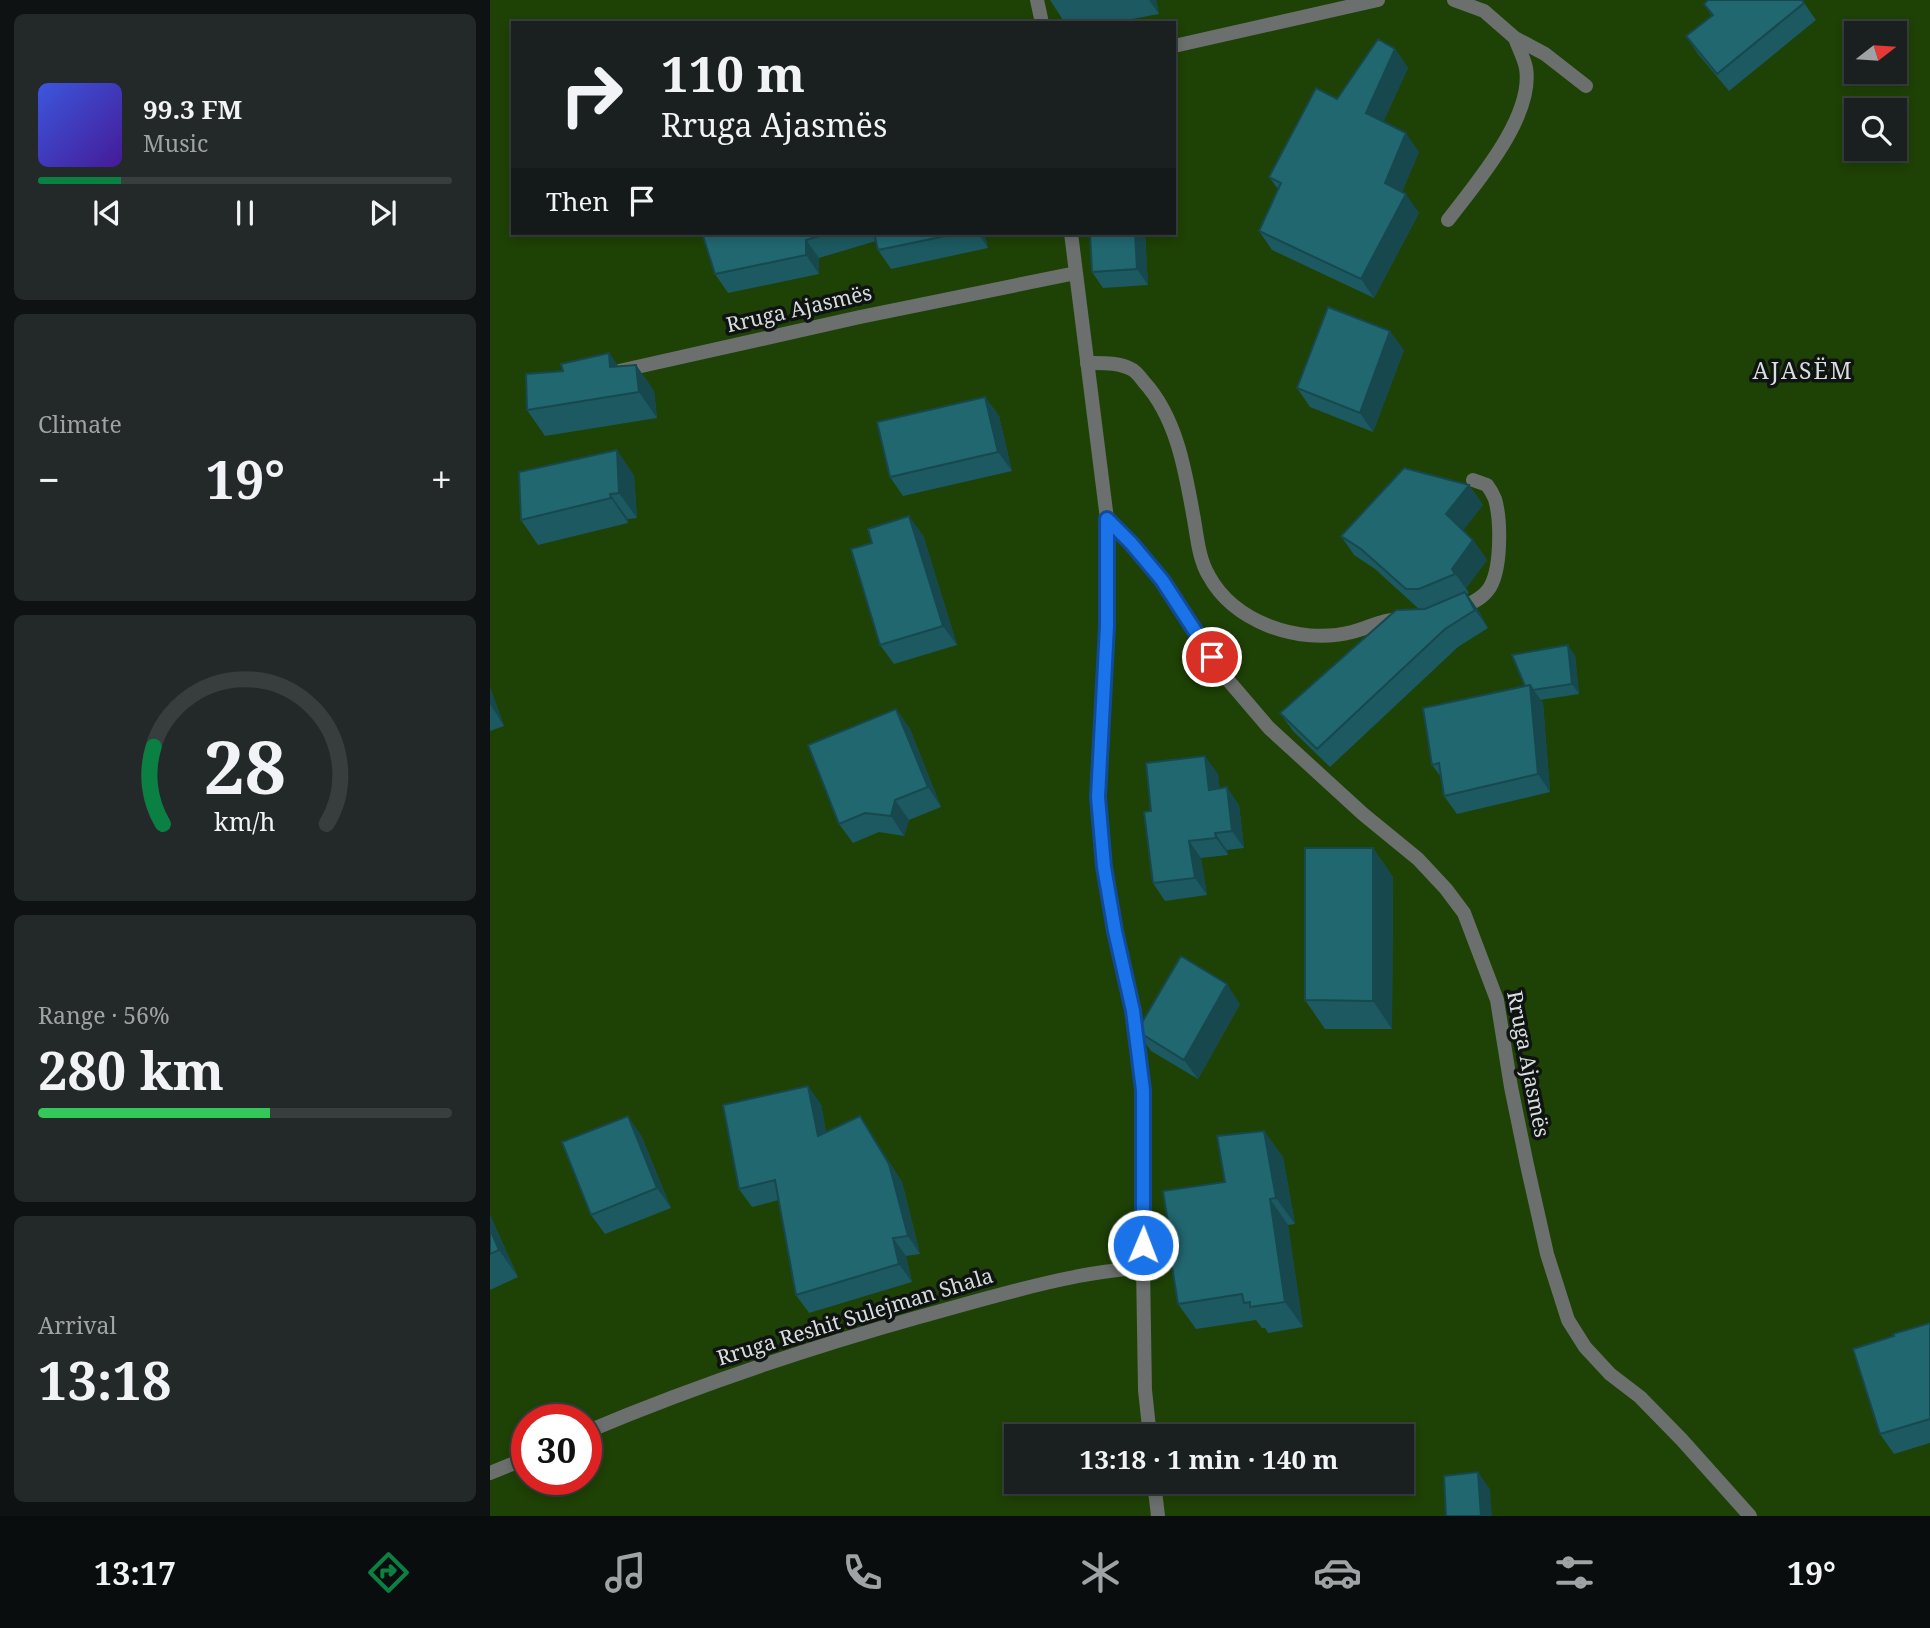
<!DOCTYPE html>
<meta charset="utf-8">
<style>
:root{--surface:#1a2020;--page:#232829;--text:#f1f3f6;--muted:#9fa3a5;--line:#383e3e;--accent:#0b8043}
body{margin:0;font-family:"Noto Serif",serif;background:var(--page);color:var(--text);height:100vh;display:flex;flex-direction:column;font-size:26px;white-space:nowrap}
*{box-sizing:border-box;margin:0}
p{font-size:23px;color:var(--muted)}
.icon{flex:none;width:38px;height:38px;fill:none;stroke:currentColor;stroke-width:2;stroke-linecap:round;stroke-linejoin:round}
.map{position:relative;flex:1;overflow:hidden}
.side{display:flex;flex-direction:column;gap:14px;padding:14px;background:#0e1212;width:490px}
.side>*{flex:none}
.banner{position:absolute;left:21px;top:21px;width:665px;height:214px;border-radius:0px;box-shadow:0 4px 10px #0003,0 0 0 2px var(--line);background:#1a2020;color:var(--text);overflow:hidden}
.needle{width:46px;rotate:73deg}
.buttons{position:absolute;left:1354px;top:21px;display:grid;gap:14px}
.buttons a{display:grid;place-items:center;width:63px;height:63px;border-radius:0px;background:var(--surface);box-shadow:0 4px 10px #0003,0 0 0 2px var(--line);font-size:35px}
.speed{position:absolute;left:21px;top:1404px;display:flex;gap:14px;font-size:35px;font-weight:700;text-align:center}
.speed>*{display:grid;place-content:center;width:91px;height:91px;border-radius:50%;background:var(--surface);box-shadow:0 4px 10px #0003,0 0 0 2px var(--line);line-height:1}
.speed .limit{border:10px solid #d22;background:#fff;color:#111}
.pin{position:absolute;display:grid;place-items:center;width:60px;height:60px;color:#fff;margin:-30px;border:4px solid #fff;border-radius:50%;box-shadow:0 2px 7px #0007}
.me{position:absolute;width:77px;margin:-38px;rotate:1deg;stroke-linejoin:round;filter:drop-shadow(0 0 5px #0008)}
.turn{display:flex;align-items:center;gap:24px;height:147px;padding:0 35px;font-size:32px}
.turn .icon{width:91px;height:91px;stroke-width:2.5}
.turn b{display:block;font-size:49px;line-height:60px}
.then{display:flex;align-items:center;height:66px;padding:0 35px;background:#0003;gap:14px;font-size:26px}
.big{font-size:52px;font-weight:700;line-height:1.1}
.side .tile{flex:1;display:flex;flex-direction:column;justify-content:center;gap:10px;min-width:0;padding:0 24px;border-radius:10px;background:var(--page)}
.side .dial{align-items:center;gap:0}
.dial svg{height:182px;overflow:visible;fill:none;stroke:var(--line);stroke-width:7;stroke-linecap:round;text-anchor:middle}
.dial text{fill:var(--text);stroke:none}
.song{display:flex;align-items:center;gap:21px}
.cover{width:84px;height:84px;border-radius:10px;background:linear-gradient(135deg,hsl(230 70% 55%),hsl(260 70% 35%))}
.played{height:7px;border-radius:4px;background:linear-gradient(90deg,var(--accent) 20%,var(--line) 20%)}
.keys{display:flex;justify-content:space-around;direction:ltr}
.heat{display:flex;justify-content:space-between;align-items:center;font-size:38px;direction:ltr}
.charge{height:10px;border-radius:5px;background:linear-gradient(90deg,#34c759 56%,var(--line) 0)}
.trip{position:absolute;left:514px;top:1424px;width:410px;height:70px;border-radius:0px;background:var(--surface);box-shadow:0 4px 10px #0003,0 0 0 2px var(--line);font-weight:700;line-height:70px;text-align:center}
.tab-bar{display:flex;height:112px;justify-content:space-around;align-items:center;background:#0a0d0d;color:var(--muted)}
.tab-bar .icon{width:49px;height:49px}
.tab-bar .active{color:var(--accent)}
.tab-bar b{font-size:32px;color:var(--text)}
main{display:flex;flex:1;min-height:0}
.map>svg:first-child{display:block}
</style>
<main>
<section class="side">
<div class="tile">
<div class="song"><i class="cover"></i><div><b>99.3 FM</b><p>Music</p></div></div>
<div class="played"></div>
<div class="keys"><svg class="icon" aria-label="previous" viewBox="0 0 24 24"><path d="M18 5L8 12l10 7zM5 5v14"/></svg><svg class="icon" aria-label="pause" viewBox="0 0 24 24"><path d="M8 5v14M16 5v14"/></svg><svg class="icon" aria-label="next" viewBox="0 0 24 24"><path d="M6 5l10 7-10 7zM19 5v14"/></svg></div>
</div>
<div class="tile"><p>Climate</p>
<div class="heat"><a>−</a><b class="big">19°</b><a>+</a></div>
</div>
<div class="tile dial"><svg viewBox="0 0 100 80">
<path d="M14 69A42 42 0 1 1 86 69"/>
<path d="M14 69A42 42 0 0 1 10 35" stroke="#0b8043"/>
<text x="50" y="56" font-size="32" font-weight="700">28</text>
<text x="50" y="72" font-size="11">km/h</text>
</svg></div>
<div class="tile"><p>Range · 56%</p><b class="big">280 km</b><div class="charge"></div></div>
<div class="tile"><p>Arrival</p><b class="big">13:18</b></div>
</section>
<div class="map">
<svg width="1440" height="1516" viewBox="0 0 1440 1516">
<rect width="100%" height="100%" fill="#232b2a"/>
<!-- green -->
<path fill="#1e4105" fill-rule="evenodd" d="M0,0h1440v1516h-1440zM23,23h661v210h-661zM1367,33h38v39h-38zM1367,110h38v39h-38zM37,1419h59v60h-59zM527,1437h385v45h-385z"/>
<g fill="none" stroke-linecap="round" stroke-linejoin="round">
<!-- lane -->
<path stroke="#6b6f6d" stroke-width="14" d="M597,363c15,0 32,-1 46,7 4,3 8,8 11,12 32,35 41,87 49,132 4,20 5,44 16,62 13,24 35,40 60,50 26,10 56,13 83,6 19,-5 30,-13 51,-13
M967,610c10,-5 24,-10 31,-20 14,-18 13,-70 7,-91 -2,-5 -5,-10 -8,-14l-14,-5"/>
<!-- street -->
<path stroke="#6b6f6d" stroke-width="14" d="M547,0l5,23
M964,0l30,11 31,27 30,16 41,32
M684,46l204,-46
M958,220c28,-37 86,-103 78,-152 -2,-10 -8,-21 -11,-30
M581,233l36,286v107l-9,171 6,71 11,63 18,80 10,79v177l2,123 5,47
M129,371l241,-54 216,-44
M617,519l24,24 31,37 66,100 41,48 94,86 55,45 28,30 18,24 33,87 14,87 16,78 20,89 21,66 17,27 25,27 30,23 42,43 68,76
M96,1432c109,-46 219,-83 333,-115 51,-14 103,-30 155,-40 23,-5 46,-7 69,-10
M0,1473l37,-15
M664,1482l4,34"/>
</g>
<!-- wall -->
<path fill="#1c5960" d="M560,0h106l3,14 -48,9h-46z
M1312,0l14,20 -87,71 -31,-37 -12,-18 26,-20 -8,-12z
M905,49l13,19 -25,54 36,30 -17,40 17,21 -45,85 -102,-48 -13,-19 19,-42 -9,-12 68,-78z
M212,233h282l4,15 -97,21 -13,-19 -2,-9 -57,17v16l-91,19 -13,-19z
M597,233h58l3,52 -45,3 -11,-16 -2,-34z
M914,350l-31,82 -63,-25 -13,-19z
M119,353l9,13 18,-1 18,26 3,27 -112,18 -18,-26 36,-39z
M495,397l14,19 13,55 -109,25 -13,-19z
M144,475l3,43 -9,1v4l-90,22 -17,-25z
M979,485l14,20 -20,25 10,10 14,20 -21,28 3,5 -2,1 11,16 10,18 -30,19 -128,120 -37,-36 -13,-18 139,-104 -44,-40 -21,-14 -13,-19z
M433,535l34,110 -63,19 -14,-19z
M1085,655l4,39 -39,6 3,3 7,89 -93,22 -13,-18 -3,-19 -9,-12 93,-79z
M0,687l14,39 -14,5z
M406,709l14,20 31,78 -32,13 -5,16 -25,-4 -26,11 -14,-19z
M728,774l1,14 20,17 5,43 -17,2 1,5 -27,3 6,37 -42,6 -12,-18 -2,-72z
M883,848l20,29 -1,152h-67l-20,-29z
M750,1004l-42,75 -47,-28 -14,-20z
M331,1104l5,28 46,3 30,47 18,72 -14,2 6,26 -103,31 -13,-18 -17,-95 -27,7 -13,-18z
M774,1131l19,26 12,67 -7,1 15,102 -35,6 -3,-5h-3l-6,-8 -60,9 -18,-25 47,-122z
M151,1135l30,73 -66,26 -14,-19z
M0,1215l28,62 -28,13z
M1440,1323v120l-36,11 -14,-20 14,-98z"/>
<!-- shaded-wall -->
<path fill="#17484e" d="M659,0h7l3,14z
M905,49l13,19 -29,64 -13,-19z
M916,133l13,19 -21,49 -13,-18z
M916,194l13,19 -45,85 -13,-19z
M488,233h6l4,15z
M645,233h10l3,52 -11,-16z
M316,240l13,18v16l-13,-19z
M900,331l14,19 -31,82 -13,-19z
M119,353l18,26 -17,-12z
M146,365l18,26 3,27 -18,-26z
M495,397l14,19 13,55 -14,-19z
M127,450l17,25 3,43 -18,-25z
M979,485l14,20 -23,29 -14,-20z
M120,494l18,25v4l-17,-25z
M419,516l14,19 34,110 -14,-19z
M983,540l14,20 -21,28 3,5 -17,-24z
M975,592l13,18 10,18 -13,-18z
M1078,645l7,10 4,39 -7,-10z
M1040,685l13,18 7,89 -12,-18z
M0,687l14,39 -14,-22z
M406,709l14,20 31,78 -13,-20z
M715,756l13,18 4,33 -13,-17z
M737,787l12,18 5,43 -12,-17z
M405,800l14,20 -5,16 -13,-20z
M725,833l12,17 1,5 -12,-17z
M699,841l12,17 6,37 -12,-17z
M883,848l20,29 -1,152 -19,-28z
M737,984l13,20 -42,75 -14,-19z
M318,1086l13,18 9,50 -12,-18z
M138,1116l13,19 30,73 -14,-20z
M370,1116l42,66 18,72 -12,-18z
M774,1131l19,26 12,67 -19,-26z
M780,1199l18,26 15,102 -18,-25z
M0,1215l28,62 -19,-27 -9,-21z
M403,1238l13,18 6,26 -13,-18z
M988,1472l12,17 2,27h-11z"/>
<!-- building -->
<path fill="#216770" stroke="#17484e" stroke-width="2" d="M1218,0h94l2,3 -87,71 -31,-38 27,-21 -9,-11z
M888,39l17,10 -29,64 40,20 -21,50 21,11 -45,85 -102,-48 22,-48 -12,-6 47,-89 21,11z
M212,233h127l-23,7v15l-91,19z
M384,233h86l-82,17z
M600,233h45l2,36 -45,3z
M838,307l62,24 -30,82 -63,-25z
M119,353l1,14 26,-2 3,27 -112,18 -1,-36 37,-3 -2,-7z
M495,397l13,55 -108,25 -13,-55z
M127,450l2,43 -9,1 1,4 -90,22 -2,-48z
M914,468l65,17 -23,29 27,26 -21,29 3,5 -36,15h-13l-45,-40 -20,-13z
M419,516l34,110 -63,19 -29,-96 21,-6 -4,-14z
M975,592l10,18 -30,19 -128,120 -37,-36 116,-103 29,-1z
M1078,645l4,39 -39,6 -3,-5 -5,1 -13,-31z
M1040,685l8,89 -94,22 -5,-33 -7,2 -9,-57z
M406,709l32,78 -33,13 -4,16 -26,-3 -26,11 -31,-79z
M715,756l4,34 18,-3 5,44 -17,2 1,5 -27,3 6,37 -42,5 -9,-71 7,-1 -5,-48z
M815,848h68v153l-68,-1z
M691,956l46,28 -43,76 -47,-29z
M318,1086l10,50 42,-20 29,48 19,72 -15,2 6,26 -103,31 -21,-115 -36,9 -16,-84z
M138,1116l29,72 -66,27 -29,-73z
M774,1131l12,67 -6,1 15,103 -35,5v-5l-6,1 -2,-9 -64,10 -11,-69h3l-7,-44 62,-9 -8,-46z
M0,1229l9,21 -9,4z
M1440,1323v96l-50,15 -27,-85 41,-13 -1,-2z
M988,1472l3,44h-35l-2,-40z"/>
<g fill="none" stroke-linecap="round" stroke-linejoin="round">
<!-- route casing -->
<g stroke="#114b97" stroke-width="18">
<path id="route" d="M653,1245v-155l-10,-79 -18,-80 -11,-64 -6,-70 9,-171v-107l24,24 31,37 50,77"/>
</g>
<!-- route -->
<use href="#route" stroke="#1a73e8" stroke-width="12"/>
</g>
<g text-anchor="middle" stroke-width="7" stroke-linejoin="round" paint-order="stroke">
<!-- street labels -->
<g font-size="21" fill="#d8dedd" stroke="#0f1312">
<text transform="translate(309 309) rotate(-13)" y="7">Rruga Ajasmës</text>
<text transform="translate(1038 1064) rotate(79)" y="7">Rruga Ajasmës</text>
<text transform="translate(365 1317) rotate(-17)" y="7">Rruga Reshit Sulejman Shala</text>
</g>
<!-- neighbourhood labels -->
<g font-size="23" letter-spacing="2" fill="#d8dedd" stroke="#0f1312">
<text x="1313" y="379">AJASËM</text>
</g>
</g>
</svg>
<div class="buttons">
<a><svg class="needle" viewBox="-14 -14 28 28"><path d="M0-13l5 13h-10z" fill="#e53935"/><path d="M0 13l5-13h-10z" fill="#9fa3a5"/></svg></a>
<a><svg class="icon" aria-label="search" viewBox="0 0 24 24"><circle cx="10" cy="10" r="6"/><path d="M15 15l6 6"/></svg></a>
</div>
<div class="speed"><div class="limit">30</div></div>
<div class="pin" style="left:722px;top:657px;background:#d93025"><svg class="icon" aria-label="arrive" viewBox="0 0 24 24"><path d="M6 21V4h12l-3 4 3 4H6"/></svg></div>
<svg class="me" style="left:653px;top:1245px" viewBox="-20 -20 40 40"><circle r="17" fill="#1a73e8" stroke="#fff" stroke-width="3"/><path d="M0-11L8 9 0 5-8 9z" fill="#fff"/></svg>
<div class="trip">13:18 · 1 min · 140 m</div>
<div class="banner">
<div class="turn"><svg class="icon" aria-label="right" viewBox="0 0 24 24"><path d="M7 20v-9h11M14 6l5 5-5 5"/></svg><div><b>110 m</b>Rruga Ajasmës</div></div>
<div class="then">Then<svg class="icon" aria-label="arrive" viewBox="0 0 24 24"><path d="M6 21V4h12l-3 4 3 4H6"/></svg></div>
</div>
</div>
</main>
<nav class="tab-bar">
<b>13:17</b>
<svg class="icon active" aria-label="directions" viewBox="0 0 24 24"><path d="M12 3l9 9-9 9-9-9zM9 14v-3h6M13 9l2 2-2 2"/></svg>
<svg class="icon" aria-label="music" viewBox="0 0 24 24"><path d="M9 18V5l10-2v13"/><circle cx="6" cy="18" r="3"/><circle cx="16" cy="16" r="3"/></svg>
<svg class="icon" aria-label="phone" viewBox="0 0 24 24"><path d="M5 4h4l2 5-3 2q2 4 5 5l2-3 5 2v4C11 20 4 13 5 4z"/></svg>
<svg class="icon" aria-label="climate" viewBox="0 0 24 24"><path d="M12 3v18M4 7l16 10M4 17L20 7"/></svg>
<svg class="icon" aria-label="car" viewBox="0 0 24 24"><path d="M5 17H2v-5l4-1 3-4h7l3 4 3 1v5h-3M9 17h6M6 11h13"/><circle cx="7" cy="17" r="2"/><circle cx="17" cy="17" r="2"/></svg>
<svg class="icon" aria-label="filters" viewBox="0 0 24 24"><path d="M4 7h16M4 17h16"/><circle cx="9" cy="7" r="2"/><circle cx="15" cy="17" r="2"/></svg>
<b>19°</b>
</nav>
